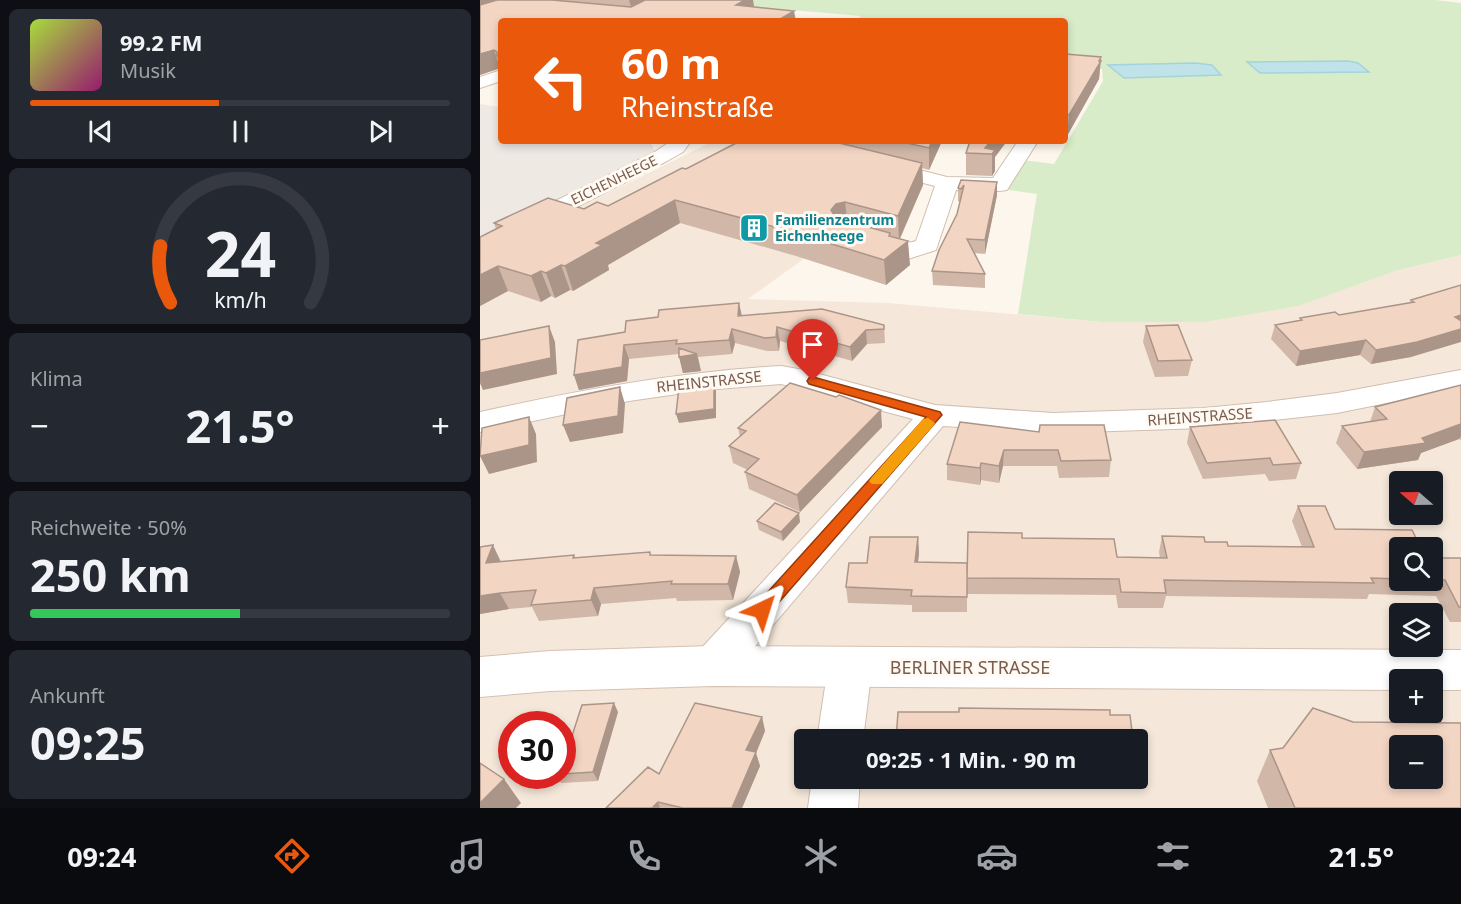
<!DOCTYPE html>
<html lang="de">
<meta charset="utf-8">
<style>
:root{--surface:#171b24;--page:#242831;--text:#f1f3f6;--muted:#9ea1a6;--line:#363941;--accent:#ea580c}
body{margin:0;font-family:"Noto Sans",sans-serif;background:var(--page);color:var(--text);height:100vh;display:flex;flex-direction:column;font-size:22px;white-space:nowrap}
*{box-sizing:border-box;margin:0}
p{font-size:20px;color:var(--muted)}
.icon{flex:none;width:33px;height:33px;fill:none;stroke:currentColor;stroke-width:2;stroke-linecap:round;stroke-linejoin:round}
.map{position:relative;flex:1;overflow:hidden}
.sheet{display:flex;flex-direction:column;gap:9px;padding:9px;background:#0d0f14;width:480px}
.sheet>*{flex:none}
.top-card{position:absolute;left:18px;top:18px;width:570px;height:126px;border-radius:6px;box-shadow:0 3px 9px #0003;background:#ea580c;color:#fff;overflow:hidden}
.needle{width:39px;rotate:290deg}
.buttons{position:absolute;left:909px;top:471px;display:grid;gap:12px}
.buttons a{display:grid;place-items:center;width:54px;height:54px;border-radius:6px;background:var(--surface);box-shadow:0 3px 9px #0003;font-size:30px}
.speed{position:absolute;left:18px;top:711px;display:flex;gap:12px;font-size:30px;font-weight:700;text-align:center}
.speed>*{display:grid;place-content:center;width:78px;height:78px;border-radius:50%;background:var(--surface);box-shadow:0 3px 9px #0003;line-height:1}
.speed .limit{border:9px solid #d22;background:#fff;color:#111}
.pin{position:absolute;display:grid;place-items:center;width:51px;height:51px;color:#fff;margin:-62px -26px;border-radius:50% 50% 50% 0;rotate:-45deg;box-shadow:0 0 6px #0007}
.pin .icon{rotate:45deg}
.me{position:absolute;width:66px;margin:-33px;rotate:41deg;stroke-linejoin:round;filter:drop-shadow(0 0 4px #0008)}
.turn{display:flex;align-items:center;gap:21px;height:126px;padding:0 24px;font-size:27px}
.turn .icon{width:78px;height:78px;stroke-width:2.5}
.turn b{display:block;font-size:42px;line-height:51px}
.big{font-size:45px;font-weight:700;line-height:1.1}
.sheet .widget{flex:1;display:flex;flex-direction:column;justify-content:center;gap:9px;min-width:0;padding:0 21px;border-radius:9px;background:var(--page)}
.sheet .dial{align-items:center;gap:0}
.dial svg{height:156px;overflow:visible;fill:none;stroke:var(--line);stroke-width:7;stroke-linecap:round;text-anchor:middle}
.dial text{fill:var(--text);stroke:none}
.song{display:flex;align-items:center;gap:18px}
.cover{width:72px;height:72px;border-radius:9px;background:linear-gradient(135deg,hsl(80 70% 55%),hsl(320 70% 35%))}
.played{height:6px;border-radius:3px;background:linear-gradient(90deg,var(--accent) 45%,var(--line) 45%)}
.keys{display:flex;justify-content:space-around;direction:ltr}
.heat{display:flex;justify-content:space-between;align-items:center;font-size:33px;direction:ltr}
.charge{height:9px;border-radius:4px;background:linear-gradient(90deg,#34c759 50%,var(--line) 0)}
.trip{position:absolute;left:314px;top:729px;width:354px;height:60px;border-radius:6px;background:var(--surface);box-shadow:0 3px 9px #0003;font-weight:700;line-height:60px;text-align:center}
.dock{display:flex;height:96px;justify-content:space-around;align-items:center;background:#090b0e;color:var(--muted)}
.dock .icon{width:42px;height:42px}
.dock .selected{color:var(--accent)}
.dock b{font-size:27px;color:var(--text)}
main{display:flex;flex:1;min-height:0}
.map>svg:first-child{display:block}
</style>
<main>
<section class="sheet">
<div class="widget">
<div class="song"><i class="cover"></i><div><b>99.2 FM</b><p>Musik</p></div></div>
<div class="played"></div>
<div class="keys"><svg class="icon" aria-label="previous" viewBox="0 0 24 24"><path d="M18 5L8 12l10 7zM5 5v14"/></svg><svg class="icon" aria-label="pause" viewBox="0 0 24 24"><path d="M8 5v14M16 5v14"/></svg><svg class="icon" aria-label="next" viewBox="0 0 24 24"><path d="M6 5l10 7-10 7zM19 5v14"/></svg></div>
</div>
<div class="widget dial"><svg viewBox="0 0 100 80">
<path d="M14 69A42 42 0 1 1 86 69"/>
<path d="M14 69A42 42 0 0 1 9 40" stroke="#ea580c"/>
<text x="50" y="56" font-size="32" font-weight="700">24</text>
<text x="50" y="72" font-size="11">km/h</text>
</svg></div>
<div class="widget"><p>Klima</p>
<div class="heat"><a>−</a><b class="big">21.5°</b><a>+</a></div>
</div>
<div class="widget"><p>Reichweite · 50%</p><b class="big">250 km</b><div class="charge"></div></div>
<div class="widget"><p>Ankunft</p><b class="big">09:25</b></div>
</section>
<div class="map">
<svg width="981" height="808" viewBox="0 0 981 808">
<rect width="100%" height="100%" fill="#fdf6ec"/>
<!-- residential -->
<path fill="#f5e8da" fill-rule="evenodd" d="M229,141h48l88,88 -97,70 140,4 214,19 293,-51 66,-16v553h-981v-566l86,-28 143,-71zM920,482h32v32h-32zM920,548h32v32h-32zM920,614h32v32h-32zM920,680h32v32h-32zM32,724h50v52h-50zM324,740h333v38h-333zM920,746h32v32h-32z"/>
<!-- industrial -->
<path fill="#efe9e4" d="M0,104l21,3v34h149l5,11 -175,90z"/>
<!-- green -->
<path fill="#d8ecc9" d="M195,0h760l26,3v252l-66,16 -97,35 -95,16h-101l-84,-8 19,-120 -34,-5 19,-29 32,4 49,-83 -1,-12 -37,-4v-44h-211l7,-5z"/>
<!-- water -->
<path fill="#bfe3e8" stroke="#a5d3da" stroke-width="1.5" d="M868,61l10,2 11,9 -109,1 -13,-11z
M715,63l17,2 9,10 -97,3 -16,-13z"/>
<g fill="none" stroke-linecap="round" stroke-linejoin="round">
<!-- street casing -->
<g stroke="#d1beb0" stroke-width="2">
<path id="street" d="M21,70v11l-21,7v-11z
M191,141h20l-8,11 -16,9 -178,91 -9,2v-16l173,-85z
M538,141h20l-31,49 -8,1 -43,-1 -20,60 -28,9 -50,-13 -3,-5 3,-5c21,-5 39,12 58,5l19,-55 -62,-16 -3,-4 3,-4 7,-2 67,17 46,1z
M301,366l23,4 131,35 118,8 151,-5 63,-6 70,-9 124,-23v18l-124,25 -133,15 -151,5 -110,-7 -216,253 -15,6 -15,-6 -7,-13 7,-13 216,-234 -132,-35 -76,6 -76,11 -149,31v-20c100,-22 199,-40 301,-46z
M370,648l15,6 7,13 -9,73h-46l11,-73 7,-13z
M332,778h48l-2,30h-50z"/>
</g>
<!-- secondary casing -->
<g stroke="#d6c0b0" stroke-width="2">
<path id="secondary" d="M232,646l749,4v40h-29v-10h-32v10l-688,-4 -162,5 -70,6v-40l70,-6z"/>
</g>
<!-- street -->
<use href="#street" fill="#fff" fill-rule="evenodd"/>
<!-- secondary -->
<use href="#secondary" fill="#fff" fill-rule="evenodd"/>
</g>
<!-- wall -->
<path fill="#d1b7a8" d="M0,0h273l-252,21v47l-21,7z
M585,54l36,7 -2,18 -32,57h-2z
M260,141h202l-13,29 -7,-2 1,17 -23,54 10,26 -24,20 -90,-29 -116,-33 -72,42 1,5 -36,21 -3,-1 -15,8 -4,-2 -10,6 -33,-11 -28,15v-69l16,-8 -2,-6 114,-17 78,-37z
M490,141h37l-12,16v14l-3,5 -26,-1v-22z
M517,182v13l-12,59 -11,-1 11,21v14l-52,-3 -1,-14 25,-57 3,-12 -2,-1v-13z
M981,285l-50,72 -40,7 -11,-9 -64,11 -25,-27 4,-14 24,-4 1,-3 39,-3 70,-12 2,-3z
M261,315l143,10 1,18 -18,1 -15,17 -35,-10v-3l-10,1 -27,-8 -1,10h-12l-32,-8 -3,11 -34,3 3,14 -18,2 -4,-19 -50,5 -2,22 -48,9 -5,-15 4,-35z
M666,326l46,34 -4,16 -33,1 -12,-35z
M981,385v55l-2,-1 -38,14 -3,7 -61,9 -21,-26 6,-17 28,-4 5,-15z
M480,422l151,38 -2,17 -50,1 -2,-12h-54l-4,17 -18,-3 -1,5 -33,-5v-16z
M402,427l-82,85 -51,-23 -4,-17 3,-2 -15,-7 -4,-17 11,-9 -2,-9z
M710,427l111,36 -5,16 -27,2 -4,-7 -62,5 -16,-36z
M818,506l37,23 65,19v32h32v-22h29v64h-11l-14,-26 -67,-2 -2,5 -201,-3 -3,12h-45l-2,-13 -149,-1v-2v20h-55v-7l-64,-2 -2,-16 21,-24 51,-26 1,16 -1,9 49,1 55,-25 95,19 43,1 -1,-6 3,-16 43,6 23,4 74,1 -10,-26z
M277,521l43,1 -17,19 -24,-11z
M170,552l1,3 85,1 4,16 -7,28 -56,1 -1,-3 -75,6 -3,12 -59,5 -7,-14 -23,2 -29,5 21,-52 73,-7 2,3z
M138,712l-20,69 -37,2 -4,-7h5v-20l8,-14z
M282,717l3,14 -9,22 4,13 -18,42h-136l53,-34z
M873,722l108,86h-193l-11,-27 13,-31 13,-2z
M414,778h240l-1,6 -175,-3 1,5 -64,-1z"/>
<!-- shaded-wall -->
<path fill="#aa9588" d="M0,0h32l-32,11z
M149,0h22l-19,10z
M265,0h8l2,12 -19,-7z
M314,11l2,10h-19z
M14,50l6,18 -20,7v-21z
M621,57l-2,22 -32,57 2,-21z
M452,141h10l-13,29v-22z
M511,141h16l-12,16v14l-3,5v-22l-7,-6z
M442,163l1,22 -24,55 -1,-24z
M517,182v13l-12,59v-14z
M195,200l5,23 -72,42 1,5 -36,21 -8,-25 31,-23z
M365,202l3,24 -10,2 -7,-18 5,-6z
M410,233l1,21 17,-13 2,24 -24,20 -2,-25z
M81,265l9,25 -15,8 -9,-25z
M18,266l10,25 -28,15v-31z
M61,271l10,25 -10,6 -10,-26z
M259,303l3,13h-4z
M981,315v12l-6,-10z
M69,326l6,16 2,32 -74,16 -3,-7v-10z
M297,327l3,14 -1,10 -3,-14z
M252,329l3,14 -3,11 -3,-14z
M981,329v13l-50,15 -40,7 5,-14z
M386,330l1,14 -15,17 -2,-14z
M886,340l-6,15 -64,11 4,-15z
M144,345l5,14 -2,22 -48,9 -5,-15z
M217,354l4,17 -18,2 -4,-16z
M234,383l2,8v27l-37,5 -3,-9z
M140,387l5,17 -2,29 -53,9 -7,-17z
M401,410l1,17 -82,85 -3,-17z
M49,417l7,17 1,28 -48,12 -9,-18z
M981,424v12l-2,3 -38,14 -3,7 -61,9 7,-17 58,-14z
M524,450l-1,16 -4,17v-17z
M501,463v17l-1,5v-17z
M319,513l1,9 -17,19 -2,-9z
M438,537l1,16 -3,25 -1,-16z
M13,545l8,17 -15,1z
M256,556l4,16 -7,28 -5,-16z
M114,588l7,16 -3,12 -7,-16z
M20,593l9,16 -29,5v-18z
M134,703l4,9 -20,69 -5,-9z
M282,717l3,14 -9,22 4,13 -18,42h-10l14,-58z
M24,779l17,24 -5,5h-36v-5z
M178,802l2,6h-8z"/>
<!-- building -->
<path fill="#f3d5c3" stroke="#aa9588" stroke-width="1.5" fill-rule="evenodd" d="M17,0h55l79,7 14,-7h100l-9,5 58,6 -17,10h-276v35h-4v-4l-3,-2 -14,4v-49z
M585,54l36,3 -2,4h2l-32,54h-4z
M260,141h91l91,22 -24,53 -53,-14 -9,2 -5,6 5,8 54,15 -1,3 19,5 -24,19 -91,-28 -118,-32 -79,43 6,2 -37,21 -4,-1 -15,8 -5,-2 -10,5 -33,-10 -18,9v-38l22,-11 -8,-3 54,-25 36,11 13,-7 11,4 74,-38 4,1z
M418,141h34l-3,7z
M490,141h21l-6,7 10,2 -3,4 -26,-1z
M481,180l36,2 -12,58 -18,-1 18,35 -53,-3 7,-21 18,-36 7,-29 -3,4 -3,-1z
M981,285v30l-6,2 6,4v8l-44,13 -41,8 -10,-10 -66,11 -25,-26 27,-5 -2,-2 35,-6 4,3 75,-13 -3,-2z
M259,303l-1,13 84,-7 62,16v4l-18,1 -16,17 -35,-10 4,-3 -14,1 -28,-8 -1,10 -11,1 -33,-9 -3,11 -53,4 1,-4 -53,5 -2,22 -48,8 4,-35 47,-8 1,-11 32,-4 1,-7z
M698,325l14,35 -34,1 -12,-35z
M69,326l2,32 -71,15v-33z
M199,348l18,6 -18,3z
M234,383v26l-38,5 3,-27z
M310,383l46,14 3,-2 42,15 -84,85 -52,-23 14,-13 -30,-13 17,-15 -8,-3z
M981,385v39l-39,14 4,5 -62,9 -22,-26 45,-7 -12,-12z
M140,387l-2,29 -55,9 4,-27z
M49,417v28l-49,11 2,-28z
M795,420l26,43 -28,2 -3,-7 -63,5 -17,-36z
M480,422l79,10 1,-7h64l7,35 -50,1 -3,-11h-54l-5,16 -18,-3 -1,5 -33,-4z
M295,503l24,10 -18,19 -24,-11z
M818,506h27l10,23 77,1 9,18h-21v31l-29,-1 3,5 -210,-3 2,13 -45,-1 -2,-13 -152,-1 1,-46 54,1v5l92,1 3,18 50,1 -5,-22 42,1 1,5h22l1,4 86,1z
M390,537h48l-3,25 52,1v34l-56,-1 1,-6 -66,-3 3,-24h18z
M13,545l-7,18 88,-8 -1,3 77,-6v3l86,1 -8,28h-57l1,-3 -78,7 -3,12 -60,5 5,-15 -36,3 -20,3v-49z
M952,558h29v49h-2l-14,-27h-13z
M134,703l-21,69 -31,2v-18l5,-14h3l12,-37z
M215,703l67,14 -16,33 10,2 -24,56h-49l-25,-6 -6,6h-46l42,-41 11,7z
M479,708l151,2v5h20l3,25h-237l2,-28h61z
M833,708l40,14 108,1v85h-166l-25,-58 13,-2zM920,746h32v32h-32z
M0,763l24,16 -24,24z"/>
<!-- route -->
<path fill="#ea580c" stroke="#983908" stroke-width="1.5" d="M333,377l127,35 2,3 -174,200 -6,3 -6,-3 -3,-5 3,-5 170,-188 -117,-33 -2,-3 2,-3z"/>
<!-- slow -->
<path fill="#f59e0b" d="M448,418l7,5 -2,3 -51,58h-10l-3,-3 3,-4 51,-58z"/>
<!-- icons -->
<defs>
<g id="building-square" transform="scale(1.5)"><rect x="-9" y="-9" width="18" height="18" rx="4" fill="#0f9aa8" stroke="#fffaf3"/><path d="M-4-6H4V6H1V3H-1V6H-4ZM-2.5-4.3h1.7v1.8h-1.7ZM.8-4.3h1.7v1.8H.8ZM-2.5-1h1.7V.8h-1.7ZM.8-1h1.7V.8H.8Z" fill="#fff"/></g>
</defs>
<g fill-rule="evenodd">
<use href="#building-square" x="274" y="228"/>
</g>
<g text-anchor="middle" stroke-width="6" stroke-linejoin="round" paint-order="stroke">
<!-- far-street labels -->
<g font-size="14" fill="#7a5c4d" stroke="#fffaf3">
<text transform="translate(134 180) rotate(-26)" y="5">EICHENHEEGE</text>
</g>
<!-- far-culture labels -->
<g font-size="14" font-weight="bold" fill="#0d838f" stroke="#fffaf3" text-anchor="start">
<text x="295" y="225">Familienzentrum<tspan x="295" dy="16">Eichenheege</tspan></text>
</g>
<!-- street labels -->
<g font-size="15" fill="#7a5c4d" stroke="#fffaf3">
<text transform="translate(229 382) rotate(-6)" y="5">RHEINSTRASSE</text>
<text transform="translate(720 417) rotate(-4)" y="5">RHEINSTRASSE</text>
</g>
<!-- near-street labels -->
<g font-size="18" fill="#7a5c4d" stroke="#fffaf3">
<text x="490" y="674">BERLINER STRASSE</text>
</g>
</g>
</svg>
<div class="buttons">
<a><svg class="needle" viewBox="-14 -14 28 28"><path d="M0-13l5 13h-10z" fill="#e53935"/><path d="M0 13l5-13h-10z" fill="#9ea1a6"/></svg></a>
<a><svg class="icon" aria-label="search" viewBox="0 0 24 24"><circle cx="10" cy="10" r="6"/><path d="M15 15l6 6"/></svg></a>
<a><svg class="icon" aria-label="layers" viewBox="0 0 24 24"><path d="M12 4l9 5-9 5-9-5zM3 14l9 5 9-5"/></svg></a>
<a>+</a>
<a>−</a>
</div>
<div class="speed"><div class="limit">30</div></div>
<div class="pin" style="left:333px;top:381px;background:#d93025"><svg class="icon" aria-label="arrive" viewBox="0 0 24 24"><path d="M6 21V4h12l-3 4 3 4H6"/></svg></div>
<svg class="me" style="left:282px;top:610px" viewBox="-20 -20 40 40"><path d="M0-17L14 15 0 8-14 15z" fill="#ea580c" stroke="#fff" stroke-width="4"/></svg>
<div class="trip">09:25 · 1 Min. · 90 m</div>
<div class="top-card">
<div class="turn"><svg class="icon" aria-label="left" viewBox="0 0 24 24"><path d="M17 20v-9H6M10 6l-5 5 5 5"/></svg><div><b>60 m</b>Rheinstraße</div></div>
</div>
</div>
</main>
<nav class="dock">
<b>09:24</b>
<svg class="icon selected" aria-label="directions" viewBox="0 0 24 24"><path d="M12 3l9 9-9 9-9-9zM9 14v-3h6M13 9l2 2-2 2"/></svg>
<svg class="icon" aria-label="music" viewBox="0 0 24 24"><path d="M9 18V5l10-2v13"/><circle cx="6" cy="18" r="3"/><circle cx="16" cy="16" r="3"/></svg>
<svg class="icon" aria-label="phone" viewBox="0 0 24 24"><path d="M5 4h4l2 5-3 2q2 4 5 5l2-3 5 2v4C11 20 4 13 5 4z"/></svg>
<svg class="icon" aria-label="climate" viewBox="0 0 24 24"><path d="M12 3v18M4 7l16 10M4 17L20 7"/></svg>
<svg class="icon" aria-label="car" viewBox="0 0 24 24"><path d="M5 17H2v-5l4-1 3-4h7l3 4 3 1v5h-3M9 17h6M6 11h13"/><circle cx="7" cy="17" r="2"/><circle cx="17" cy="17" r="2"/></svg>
<svg class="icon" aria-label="filters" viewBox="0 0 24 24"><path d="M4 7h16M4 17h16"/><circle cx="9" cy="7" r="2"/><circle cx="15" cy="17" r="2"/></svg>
<b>21.5°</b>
</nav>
